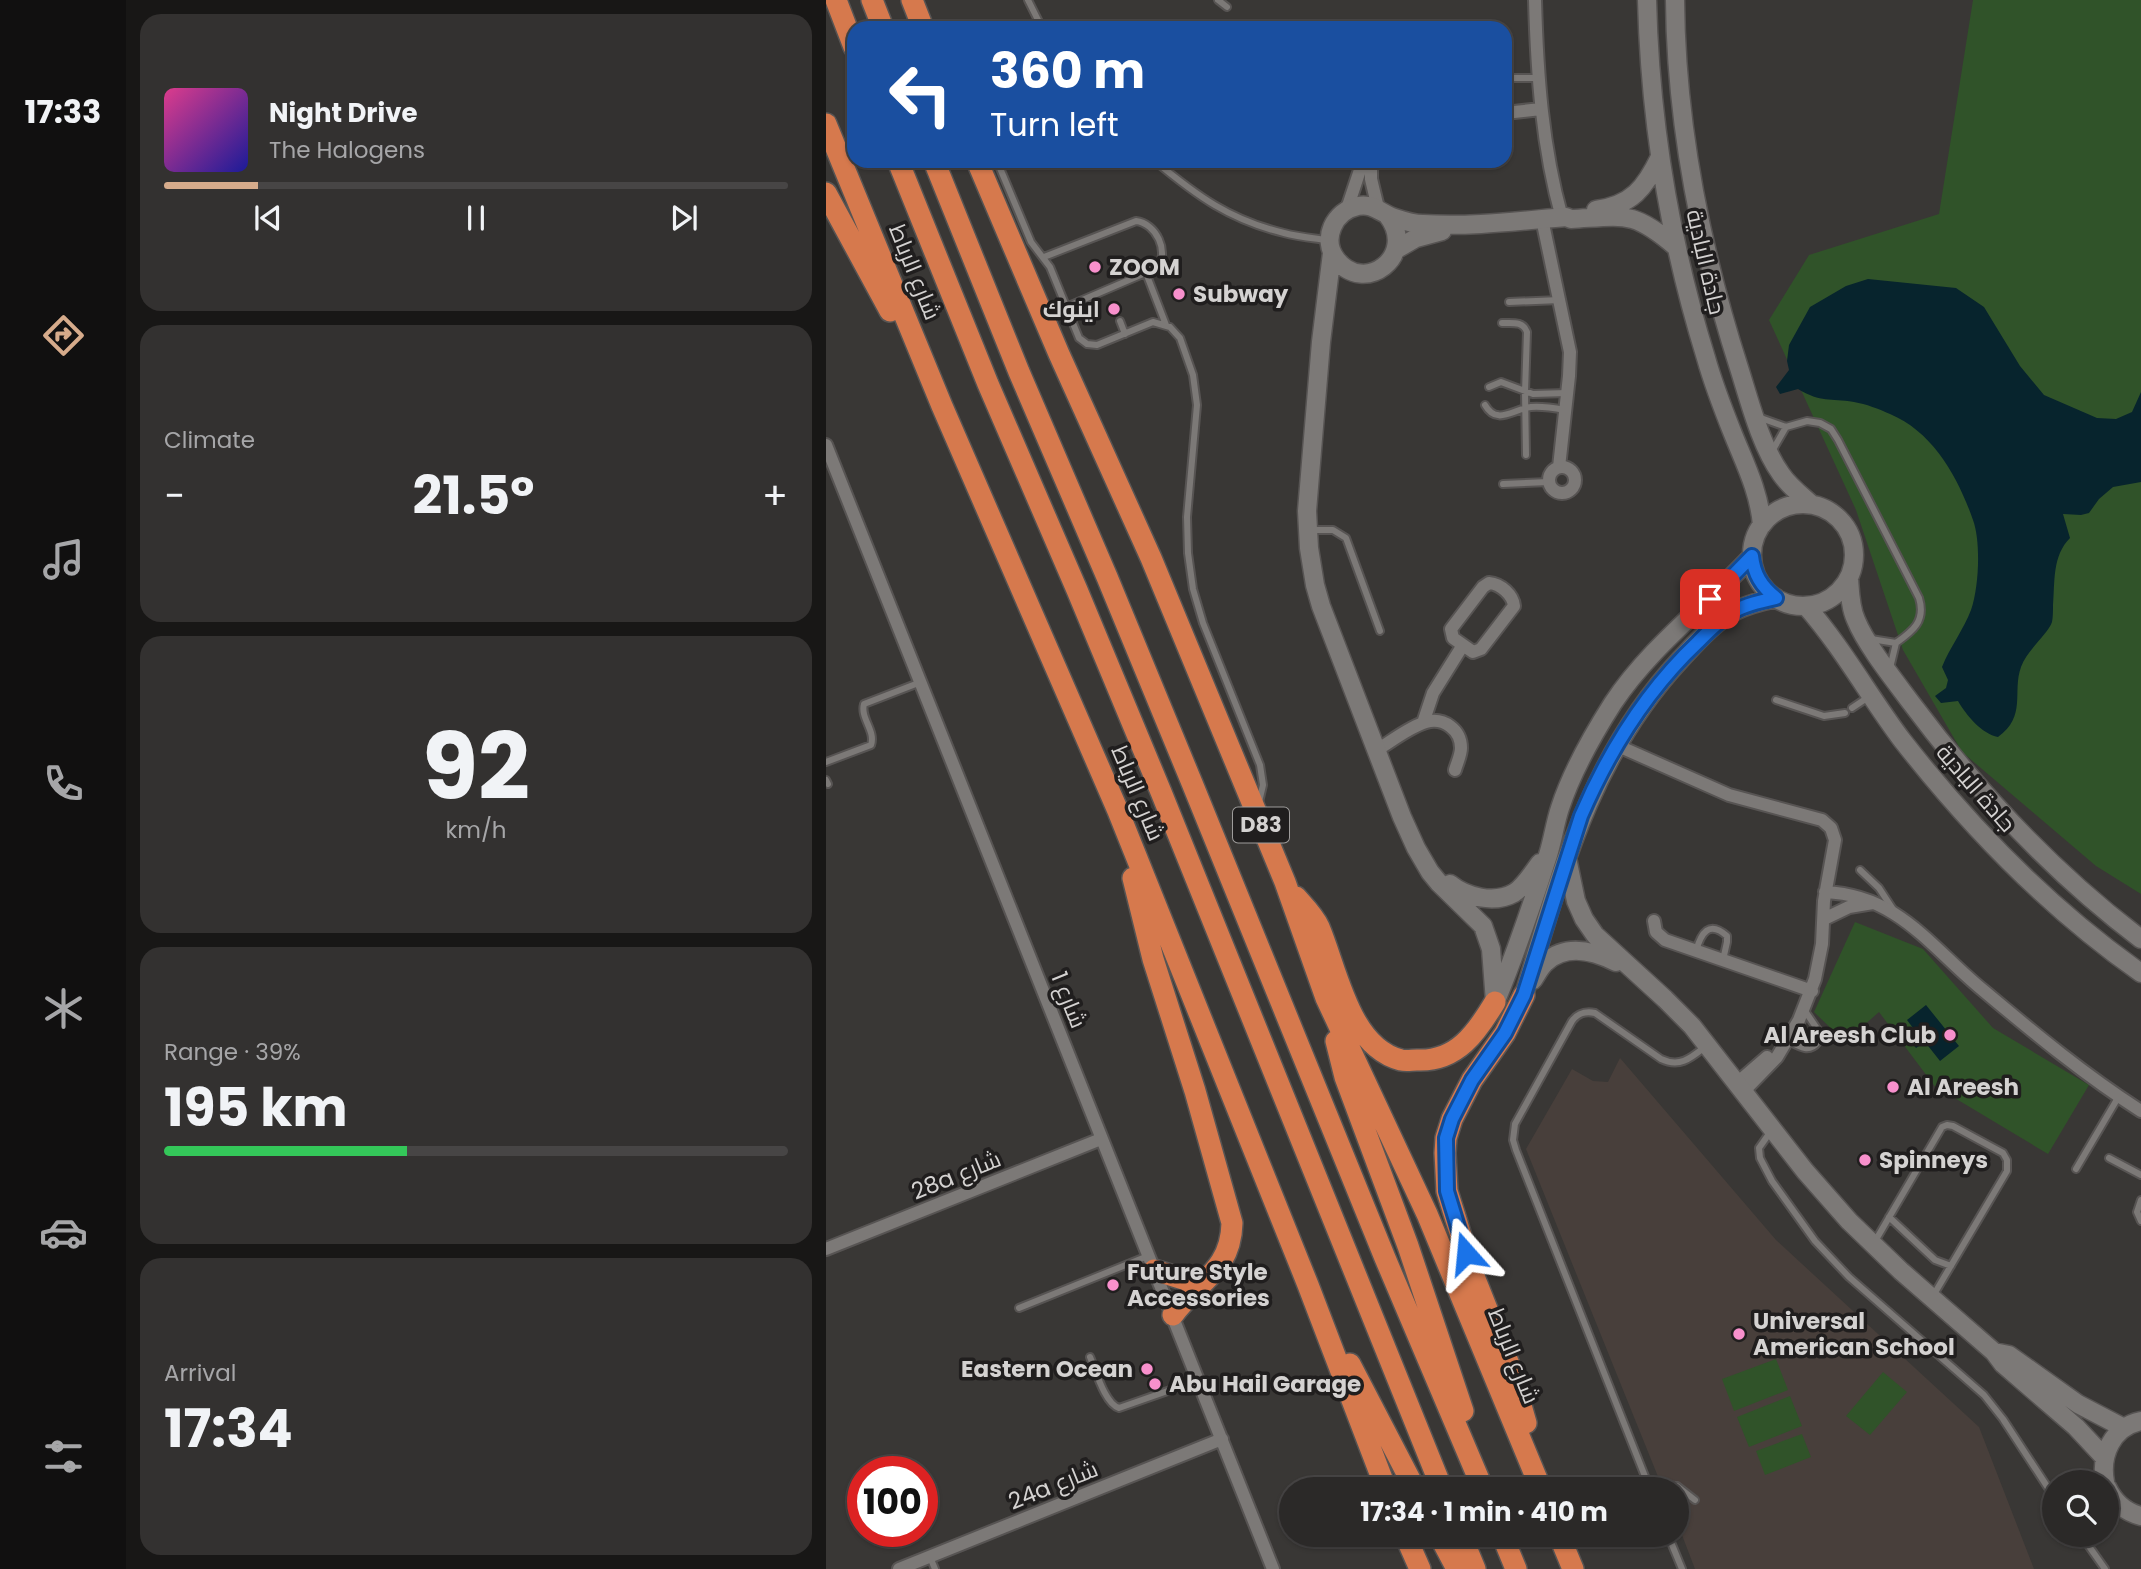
<!DOCTYPE html>
<meta charset="utf-8">
<style>
:root{--surface:#2b2928;--page:#333130;--text:#f1f3f6;--muted:#a6a6a8;--line:#474545;--accent:#d6ab8b}
body{margin:0;font-family:Poppins,Cairo,sans-serif;background:var(--page);color:var(--text);height:100vh;display:flex;flex-direction:column;font-size:26px;white-space:nowrap}
*{box-sizing:border-box;margin:0}
p{font-size:23px;color:var(--muted)}
.icon{flex:none;width:38px;height:38px;fill:none;stroke:currentColor;stroke-width:2;stroke-linecap:round;stroke-linejoin:round}
.map{position:relative;flex:1;overflow:hidden}
.drawer{display:flex;flex-direction:column;gap:14px;padding:14px;background:#181716;width:700px}
.drawer>*{flex:none}
.guide{position:absolute;left:21px;top:21px;width:665px;height:147px;border-radius:21px;box-shadow:0 2px 5px #0004,0 0 0 2px var(--line);background:#1a4fa0;color:#fff;overflow:hidden}
.controls{position:absolute;left:1216px;top:1470px;display:grid;gap:14px}
.controls a{display:grid;place-items:center;width:77px;height:77px;border-radius:50%;background:var(--surface);box-shadow:0 2px 5px #0004,0 0 0 2px var(--line);font-size:35px}
.speed{position:absolute;left:21px;top:1456px;display:flex;gap:14px;font-size:35px;font-weight:700;text-align:center}
.speed>*{display:grid;place-content:center;width:91px;height:91px;border-radius:50%;background:var(--surface);box-shadow:0 2px 5px #0004,0 0 0 2px var(--line);line-height:1}
.speed .limit{border:10px solid #d22;background:#fff;color:#111}
.pin{position:absolute;display:grid;place-items:center;width:60px;height:60px;color:#fff;margin:-30px;border-radius:14px;box-shadow:0 4px 10px #0006}
.me{position:absolute;width:77px;margin:-38px;rotate:342deg;stroke-linejoin:round;filter:drop-shadow(0 0 5px #0008)}
.turn{display:flex;align-items:center;gap:24px;height:147px;padding:0 28px;font-size:32px}
.turn .icon{width:91px;height:91px;stroke-width:2.5}
.turn b{display:block;font-size:49px;line-height:60px}
.big{font-size:52px;font-weight:700;line-height:1.1}
.drawer .card{flex:1;display:flex;flex-direction:column;justify-content:center;gap:10px;min-width:0;padding:0 24px;border-radius:21px;background:var(--page)}
.drawer .dial{align-items:center;gap:0}
.dial b{font-size:91px;line-height:1}
.song{display:flex;align-items:center;gap:21px}
.cover{width:84px;height:84px;border-radius:10px;background:linear-gradient(135deg,hsl(330 70% 55%),hsl(240 70% 35%))}
.played{height:7px;border-radius:4px;background:linear-gradient(90deg,var(--accent) 15%,var(--line) 15%)}
.keys{display:flex;justify-content:space-around;direction:ltr}
.heat{display:flex;justify-content:space-between;align-items:center;font-size:38px;direction:ltr}
.charge{height:10px;border-radius:5px;background:linear-gradient(90deg,#34c759 39%,var(--line) 0)}
.trip{position:absolute;left:453px;top:1477px;width:410px;height:70px;border-radius:35px;background:var(--surface);box-shadow:0 2px 5px #0004,0 0 0 2px var(--line);font-weight:700;line-height:70px;text-align:center}
main{display:flex;flex:1;min-height:0}
.menu{display:flex;flex-direction:column;width:126px;justify-content:space-around;align-items:center;background:#111010;color:var(--muted)}
.menu .icon{width:49px;height:49px}
.menu .on{color:var(--accent)}
.menu b{font-size:32px;color:var(--text)}
.map>svg:first-child{display:block}
</style>
<main>
<nav class="menu">
<b>17:33</b>
<svg class="icon on" aria-label="directions" viewBox="0 0 24 24"><path d="M12 3l9 9-9 9-9-9zM9 14v-3h6M13 9l2 2-2 2"/></svg>
<svg class="icon" aria-label="music" viewBox="0 0 24 24"><path d="M9 18V5l10-2v13"/><circle cx="6" cy="18" r="3"/><circle cx="16" cy="16" r="3"/></svg>
<svg class="icon" aria-label="phone" viewBox="0 0 24 24"><path d="M5 4h4l2 5-3 2q2 4 5 5l2-3 5 2v4C11 20 4 13 5 4z"/></svg>
<svg class="icon" aria-label="climate" viewBox="0 0 24 24"><path d="M12 3v18M4 7l16 10M4 17L20 7"/></svg>
<svg class="icon" aria-label="car" viewBox="0 0 24 24"><path d="M5 17H2v-5l4-1 3-4h7l3 4 3 1v5h-3M9 17h6M6 11h13"/><circle cx="7" cy="17" r="2"/><circle cx="17" cy="17" r="2"/></svg>
<svg class="icon" aria-label="filters" viewBox="0 0 24 24"><path d="M4 7h16M4 17h16"/><circle cx="9" cy="7" r="2"/><circle cx="15" cy="17" r="2"/></svg>
</nav>
<section class="drawer">
<div class="card">
<div class="song"><i class="cover"></i><div><b>Night Drive</b><p>The Halogens</p></div></div>
<div class="played"></div>
<div class="keys"><svg class="icon" aria-label="previous" viewBox="0 0 24 24"><path d="M18 5L8 12l10 7zM5 5v14"/></svg><svg class="icon" aria-label="pause" viewBox="0 0 24 24"><path d="M8 5v14M16 5v14"/></svg><svg class="icon" aria-label="next" viewBox="0 0 24 24"><path d="M6 5l10 7-10 7zM19 5v14"/></svg></div>
</div>
<div class="card"><p>Climate</p>
<div class="heat"><a>−</a><b class="big">21.5°</b><a>+</a></div>
</div>
<div class="card dial"><b>92</b><p>km/h</p></div>
<div class="card"><p>Range · 39%</p><b class="big">195 km</b><div class="charge"></div></div>
<div class="card"><p>Arrival</p><b class="big">17:34</b></div>
</section>
<div class="map">
<svg width="1315" height="1569" viewBox="0 0 1315 1569">
<rect width="100%" height="100%" fill="#393735"/>
<!-- built -->
<path fill="#483f3b" d="M794,1058l156,182 203,187 55,142h-339l-18,-47 -1,-33h-13l-137,-340 46,-80 21,12 15,1z"/>
<!-- green -->
<path fill="#305329" d="M1147,0h168v894l-45,-28 -134,-114 -59,-102 -47,-140 -87,-190 40,-65 130,-41z
M1029,922l68,27 70,79 96,57 -41,69 -100,-60 -6,2 -63,-84 -34,30 -31,-30z
M950,1359l12,31 -54,21 -12,-32z
M1057,1372l24,20 -37,43 -24,-19z
M964,1396l12,30 -53,21 -12,-30z
M976,1434l9,23 -46,18 -9,-24z"/>
<!-- water -->
<path fill="#07242d" d="M1042,279l88,9 28,19 36,59 24,29 53,23 19,1 16,-7 9,-20v90l-28,5 -14,12 -10,14 -8,2 -18,-1 7,24c-18,18 -15,44 -17,67 0,5 0,12 -1,17 -4,12 -25,28 -31,45 -9,25 6,49 -23,70 -16,-3 -32,-22 -40,-36l-17,2 -6,-7 11,-8 2,-8 -6,-13c8,-20 22,-38 29,-57 8,-23 10,-68 2,-90 -15,-43 -40,-88 -83,-106 -11,-5 -24,-10 -36,-12 -25,-4 -32,1 -56,-13l-18,5 -4,-7 13,-17 -2,-9 2,-16 21,-38 36,-21z
M1100,1005l33,41 -19,15 -15,-19 -9,6 -11,-14 8,-6 -6,-8z"/>
<g fill="none" stroke-linecap="round" stroke-linejoin="round">
<!-- lane casing -->
<g stroke="#575453" stroke-width="10">
<path id="lane" d="M202,0l14,28
M392,0l9,7
M679,78h33
M171,161l34,81 19,25 29,71 8,6 10,1 56,-23 17,5 10,11 13,37 4,30 -10,112 1,36 5,36 10,34 57,142 3,20 -4,17
M329,161c42,35 75,59 129,72 14,4 29,5 44,7
M218,257l92,-36c20,2 34,31 21,47l-91,39
M320,273l20,52
M683,302l51,-2
M294,321l5,13
M676,323c11,0 21,-2 25,9l-2,60 1,63
M663,387l12,-5 32,12 34,-1
M659,405c12,21 28,4 46,2 11,-1 23,1 34,3
M932,417l28,10 21,-6 13,2 11,6 7,11 81,158c7,23 -6,33 -23,45l-25,-4
M945,453l15,-26
M677,484l46,-2
M483,530h24l13,8 34,93
M1064,668l6,-25
M950,700l48,16 21,-3
M1026,708l18,-12
M0,762l45,-17c5,-14 -11,-27 -7,-41l57,-22
M0,780l2,4
M1034,870l19,18 15,23
M870,951c5,-18 13,-31 31,-15v6l-4,18
M961,1040c11,6 22,14 31,2v-12l-13,-19
M945,1131l-12,17 1,10 12,23 43,60 34,36 135,118 19,24 51,78
M1283,1158l32,17
M1250,1169l43,-73
M1063,1217l46,43 16,6
M1315,1221l-4,-9 4,-12
M1048,1243l68,-116 5,-2 6,1 50,27 4,7v11l-74,125
M193,1308l129,-52
M264,1357c6,14 15,47 29,51l80,-28
M822,1484l29,2 18,14
M824,1489l-134,-339 -3,-10 2,-16 57,-103c6,-8 13,-10 23,-8l66,46c19,9 30,-1 45,-13
M842,1535l14,34
M1255,1535l24,34
M104,1557l5,12"/>
</g>
<!-- street casing -->
<g stroke="#575453" stroke-width="16">
<path id="street" d="M709,0c2,73 7,147 27,218
M679,113l36,-4
M545,161v18l7,29
M521,209l16,-48
M716,219l28,133 -1,24 -10,91
M0,445l447,1124
M723 480a13 13 0 1 1 26 0a13 13 0 1 1-26 0Z
M663,583c12,1 24,12 25,23l-33,43 -8,3 -20,-14 -2,-9 32,-42z
M597,723l10,-30 30,-48
M790,745l113,50 93,25 9,8 4,12 -11,61 -2,43 -7,35 -16,41 -22,37 -34,35
M551,750c15,-9 32,-23 49,-28 18,-5 35,8 35,26 0,7 -4,15 -6,22
M999,892c74,3 107,57 159,99 50,42 102,85 157,120
M998,919l25,-12 24,-4
M828,921l2,11 9,8 147,51
M911,1083l30,-26
M0,1249l275,-110
M73,1569l323,-130"/>
</g>
<!-- secondary casing -->
<g stroke="#575453" stroke-width="21">
<path id="secondary" d="M821,0c3,122 23,242 59,358 7,25 17,51 27,76 12,30 26,57 29,91
M849,0c1,127 26,250 65,371 10,32 21,75 41,103 8,12 20,21 30,30
M770,210c36,-5 49,-22 64,-53
M562,216c30,40 -24,80 -52,43 -15,-20 -2,-48 22,-53 14,-3 22,6 34,11 9,3 20,7 31,7 47,3 95,-3 143,-7l5,2c54,-3 62,-9 105,28
M571,249l19,-11 26,-7
M506,253l-11,89 -14,169 2,37 6,37 6,21 81,211 14,31 14,24 9,11 44,43 8,23 4,53
M926 555a51 51 0 1 1 102 0a51 51 0 1 1-102 0Z
M1023,578c1,14 1,29 7,42 10,25 39,61 56,84 66,88 140,168 229,235
M980,606c36,41 63,90 96,134 68,87 148,169 239,233
M741,858l9,43 8,18 11,16 70,64 27,27 113,145 44,50 52,50 93,81 9,12 73,63 28,30
M624,884c16,13 44,20 64,9 10,-6 19,-21 26,-30
M707,980c4,-6 8,-14 13,-18 21,-19 48,-11 70,0
M698,995c37,-122 66,-238 156,-335 16,-17 34,-38 55,-49 13,-7 27,-10 41,-13
M672,996c19,-47 35,-94 50,-141 5,-16 7,-32 12,-47 12,-37 32,-72 53,-105 38,-57 93,-97 139,-147
M1168,1352l15,3 69,49 46,24
M1279,1482c-5,-27 7,-55 36,-61
M1281,1487c7,15 18,25 34,29"/>
</g>
<!-- highway casing -->
<g stroke="#575453" stroke-width="24">
<path id="highway" d="M10,0l18,47
M46,0l11,28
M86,0l11,28
M0,124l116,282 176,405 190,474 78,204
M72,161l90,223 89,206 84,202 281,697
M108,161l85,211 88,205 85,206 193,475 98,231
M151,161l82,193 92,204 134,324 41,116 101,216 114,275
M0,193l64,118
M307,878l20,81 42,132 37,132c-1,48 -34,58 -59,92
M470,897c8,9 18,19 23,30 18,42 30,120 82,133 5,1 11,0 16,0 40,2 60,-28 78,-58
M698,995l-19,38 -33,47 -20,39 -6,19 -1,15 2,38 26,83 37,93 16,56
M510,1041l9,36 63,169 55,165
M328,1270l29,9 26,-2
M524,1364l65,125
M579,1535l15,34
M613,1535l18,34
M635,1535l14,34
M676,1535l14,34
M733,1535l14,34"/>
</g>
<!-- lane -->
<use href="#lane" stroke="#7c7977" stroke-width="6"/>
<!-- street -->
<use href="#street" stroke="#7c7977" stroke-width="12"/>
<!-- secondary -->
<use href="#secondary" stroke="#7c7977" stroke-width="18"/>
<!-- highway -->
<use href="#highway" stroke="#d6794d" stroke-width="21"/>
</g>
<g fill="none" stroke-linecap="round" stroke-linejoin="round">
<!-- route casing -->
<g stroke="#114b97" stroke-width="18">
<path id="route" d="M640,1253l-19,-62 -1,-53 6,-19 20,-39 33,-47 19,-38 57,-179c28,-65 65,-125 117,-174 11,-11 22,-23 37,-31 12,-7 27,-10 41,-13 -15,-12 -22,-24 -24,-42l-42,43"/>
</g>
<!-- route -->
<use href="#route" stroke="#1a73e8" stroke-width="12"/>
</g>
<!-- markers -->
<g fill="#f890cc" stroke="#201e1e" stroke-width="2.5">
<circle cx="269" cy="267" r="7"/>
<circle cx="353" cy="294" r="7"/>
<circle cx="288" cy="309" r="7"/>
<circle cx="1124" cy="1035" r="7"/>
<circle cx="1067" cy="1087" r="7"/>
<circle cx="1039" cy="1160" r="7"/>
<circle cx="287" cy="1285" r="7"/>
<circle cx="913" cy="1334" r="7"/>
<circle cx="321" cy="1369" r="7"/>
<circle cx="329" cy="1384" r="7"/>
</g>
<g text-anchor="middle" stroke-width="7" stroke-linejoin="round" paint-order="stroke">
<!-- shield labels -->
<rect fill="#201e1e" stroke="#9e9c9b" stroke-width="2" x="407" y="807.5" width="56" height="35" rx="5"/>
<g font-size="21" font-weight="bold" fill="#d4d2d1">
<text x="435" y="832">D83</text>
</g>
<!-- street labels -->
<g font-size="23" fill="#d4d2d1" stroke="#201e1e">
<text transform="translate(880 262) rotate(77)" y="8">جادة البادية</text>
<text transform="translate(89 272) rotate(68)" y="8">شارع الرباط</text>
<text transform="translate(1150 788) rotate(49)" y="8">جادة البادية</text>
<text transform="translate(312 793) rotate(67)" y="8">شارع الرباط</text>
<text transform="translate(243 1000) rotate(68)" y="8">شارع 1</text>
<text transform="translate(130 1175) rotate(-22)" y="8">28a شارع</text>
<text transform="translate(688 1356) rotate(68)" y="8">شارع الرباط</text>
<text transform="translate(227 1485) rotate(-22)" y="8">24a شارع</text>
</g>
<!-- poi labels -->
<g font-size="23" font-weight="bold" fill="#d4d2d1" stroke="#201e1e" text-anchor="start">
<text x="283" y="275">ZOOM</text>
<text x="367" y="302">Subway</text>
<text x="274" y="317" text-anchor="end">اينوك</text>
<text x="1110" y="1043" text-anchor="end">Al Areesh Club</text>
<text x="1081" y="1095">Al Areesh</text>
<text x="1053" y="1168">Spinneys</text>
<text x="301" y="1280">Future Style<tspan x="301" dy="26">Accessories</tspan></text>
<text x="927" y="1329">Universal<tspan x="927" dy="26">American School</tspan></text>
<text x="307" y="1377" text-anchor="end">Eastern Ocean</text>
<text x="343" y="1392">Abu Hail Garage</text>
</g>
</g>
</svg>
<div class="controls">
<a><svg class="icon" aria-label="search" viewBox="0 0 24 24"><circle cx="10" cy="10" r="6"/><path d="M15 15l6 6"/></svg></a>
</div>
<div class="speed"><div class="limit">100</div></div>
<div class="pin" style="left:884px;top:599px;background:#d93025"><svg class="icon" aria-label="arrive" viewBox="0 0 24 24"><path d="M6 21V4h12l-3 4 3 4H6"/></svg></div>
<svg class="me" style="left:640px;top:1253px" viewBox="-20 -20 40 40"><path d="M0-17L14 15 0 8-14 15z" fill="#1a73e8" stroke="#fff" stroke-width="4"/></svg>
<div class="trip">17:34 · 1 min · 410 m</div>
<div class="guide">
<div class="turn"><svg class="icon" aria-label="left" viewBox="0 0 24 24"><path d="M17 20v-9H6M10 6l-5 5 5 5"/></svg><div><b>360 m</b>Turn left</div></div>
</div>
</div>
</main>
